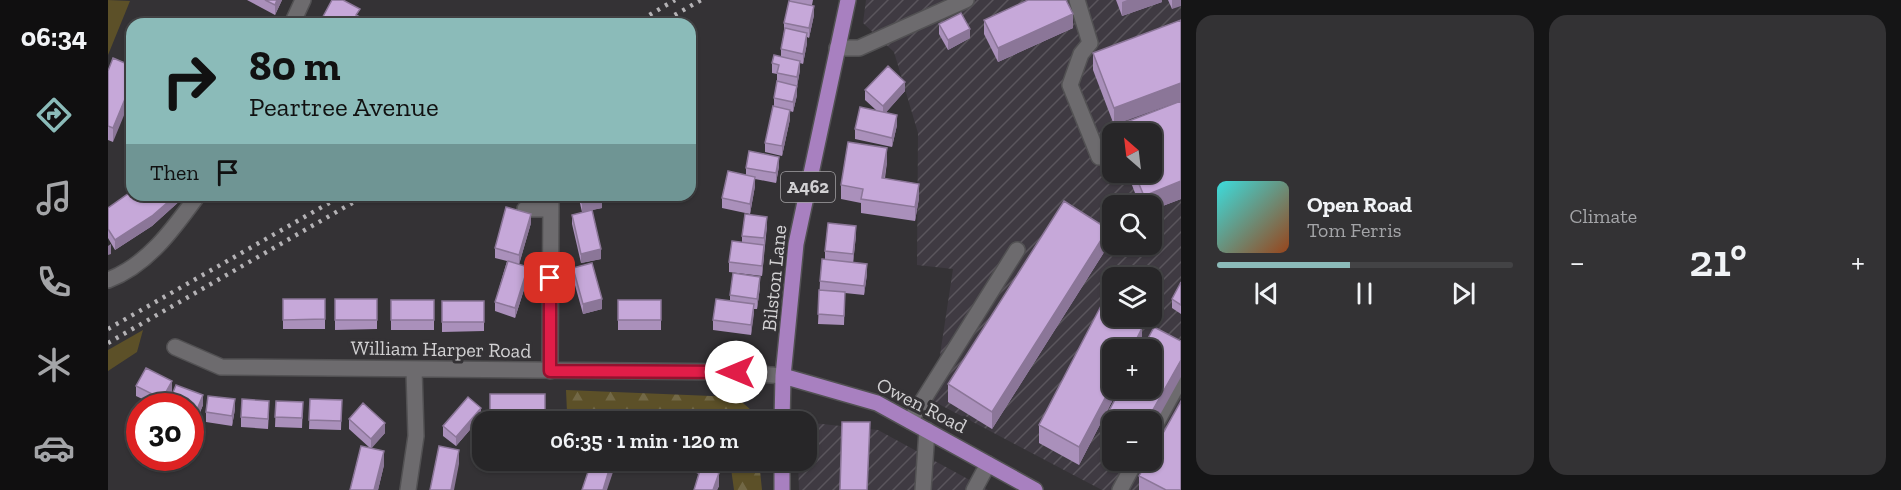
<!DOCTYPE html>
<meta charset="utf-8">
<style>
:root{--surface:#272628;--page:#333234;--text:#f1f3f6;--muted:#a4a5a8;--line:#434345;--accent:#8bbbb9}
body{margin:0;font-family:"Zilla Slab",serif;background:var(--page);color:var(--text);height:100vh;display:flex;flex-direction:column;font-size:22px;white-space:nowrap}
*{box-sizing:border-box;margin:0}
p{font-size:20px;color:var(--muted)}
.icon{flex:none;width:33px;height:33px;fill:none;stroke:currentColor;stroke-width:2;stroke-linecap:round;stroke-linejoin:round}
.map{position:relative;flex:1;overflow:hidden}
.sheet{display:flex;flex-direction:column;gap:15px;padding:15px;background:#151516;width:720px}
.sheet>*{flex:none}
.hud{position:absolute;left:18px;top:18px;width:570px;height:183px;border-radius:18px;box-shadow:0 2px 4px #0004,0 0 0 2px var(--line);background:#8bbbb9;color:#111;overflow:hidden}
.needle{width:39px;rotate:332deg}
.tools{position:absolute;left:994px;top:123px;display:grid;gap:12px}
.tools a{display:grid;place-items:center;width:60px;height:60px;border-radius:12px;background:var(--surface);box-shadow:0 2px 4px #0004,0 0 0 2px var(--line);font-size:30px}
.speed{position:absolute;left:18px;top:393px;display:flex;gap:12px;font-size:30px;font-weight:700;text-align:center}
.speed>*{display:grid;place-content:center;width:78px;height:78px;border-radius:50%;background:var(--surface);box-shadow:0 2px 4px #0004,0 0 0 2px var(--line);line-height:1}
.speed .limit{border:9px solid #d22;background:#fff;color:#111}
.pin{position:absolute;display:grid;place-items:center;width:51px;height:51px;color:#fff;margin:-26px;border-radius:12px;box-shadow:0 3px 9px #0006}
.me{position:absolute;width:66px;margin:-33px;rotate:270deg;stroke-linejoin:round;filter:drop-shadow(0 0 4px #0008)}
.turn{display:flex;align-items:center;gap:21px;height:126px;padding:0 24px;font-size:27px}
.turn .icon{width:78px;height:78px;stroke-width:2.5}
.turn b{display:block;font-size:42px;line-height:51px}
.then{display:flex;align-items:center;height:57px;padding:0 24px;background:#0003;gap:12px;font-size:22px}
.big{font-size:45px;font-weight:600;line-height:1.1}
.sheet .card{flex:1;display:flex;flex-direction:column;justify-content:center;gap:9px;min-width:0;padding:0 21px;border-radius:18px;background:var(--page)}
.song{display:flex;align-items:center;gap:18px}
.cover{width:72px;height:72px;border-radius:9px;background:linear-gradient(135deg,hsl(180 70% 55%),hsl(20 70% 35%))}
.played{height:6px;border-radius:3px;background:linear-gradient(90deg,var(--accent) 45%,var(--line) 45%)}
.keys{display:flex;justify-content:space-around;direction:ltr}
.heat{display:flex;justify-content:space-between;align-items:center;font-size:33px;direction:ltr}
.sheet .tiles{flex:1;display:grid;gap:15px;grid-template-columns:repeat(2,1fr)}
.trip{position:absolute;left:364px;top:411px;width:345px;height:60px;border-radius:18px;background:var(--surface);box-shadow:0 2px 4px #0004,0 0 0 2px var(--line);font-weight:600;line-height:60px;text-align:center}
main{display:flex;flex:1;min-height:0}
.tabs{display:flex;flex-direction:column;width:108px;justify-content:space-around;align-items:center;background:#100f10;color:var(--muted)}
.tabs .icon{width:42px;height:42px}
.tabs .on{color:var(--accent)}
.tabs b{font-size:27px;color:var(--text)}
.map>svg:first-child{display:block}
</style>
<main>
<nav class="tabs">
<b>06:34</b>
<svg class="icon on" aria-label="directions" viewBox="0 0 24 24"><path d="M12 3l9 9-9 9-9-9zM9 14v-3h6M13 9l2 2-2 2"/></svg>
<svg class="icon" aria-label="music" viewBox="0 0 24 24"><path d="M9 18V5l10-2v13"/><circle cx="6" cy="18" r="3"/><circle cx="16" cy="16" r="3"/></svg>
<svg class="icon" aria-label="phone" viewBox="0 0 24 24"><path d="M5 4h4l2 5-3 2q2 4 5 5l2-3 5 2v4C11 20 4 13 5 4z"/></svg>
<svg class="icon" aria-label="climate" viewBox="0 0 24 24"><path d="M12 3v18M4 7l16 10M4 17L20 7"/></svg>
<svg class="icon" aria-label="car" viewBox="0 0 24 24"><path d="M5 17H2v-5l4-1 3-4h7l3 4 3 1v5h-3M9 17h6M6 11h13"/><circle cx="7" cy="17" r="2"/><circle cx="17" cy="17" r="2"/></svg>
</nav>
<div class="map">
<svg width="1073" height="490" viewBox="0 0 1073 490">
<defs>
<pattern id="industrial-furrows" width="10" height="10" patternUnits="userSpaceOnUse" patternTransform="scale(1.5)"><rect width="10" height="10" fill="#3f3a42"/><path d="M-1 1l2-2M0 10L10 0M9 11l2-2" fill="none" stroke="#5a555c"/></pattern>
<pattern id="forest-firs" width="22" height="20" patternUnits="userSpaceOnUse" patternTransform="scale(1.5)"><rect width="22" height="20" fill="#5c5028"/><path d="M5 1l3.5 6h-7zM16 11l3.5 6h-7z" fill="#726846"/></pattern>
</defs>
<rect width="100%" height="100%" fill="#343235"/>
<!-- industrial -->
<path fill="url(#industrial-furrows)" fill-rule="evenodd" d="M758,0h315v490h-79l-169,-89 20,-132 -36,-4 1,-132 -24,-81 -31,-29zM1005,134h39v38h-39zM1005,206h39v38h-39zM1005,278h39v38h-39zM1005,350h39v38h-39zM1005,422h39v38h-39z
M705,423l65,7 110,60h-189l-1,-29 9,-1v-32z"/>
<!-- green -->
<path fill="#5c5028" d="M0,0l22,1 -22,54z
M35,330l-6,22 -29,19v-21z"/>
<!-- forest -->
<path fill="url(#forest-firs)" d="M458,390l170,7 15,13 2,11 -164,-3 -22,-6z
M622,461h29l3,29h-28z"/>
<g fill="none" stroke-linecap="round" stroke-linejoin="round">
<!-- minor casing -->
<g stroke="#525153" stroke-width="18">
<path id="minor" d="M969,0l13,43 -9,11 -11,31 29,72
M184,24l11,-24
M729,48h22l107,-48
M417,209h26
M0,280c40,-15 66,-52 90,-85
M67,347l46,20 515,5 47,4
M442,371l1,-176
M802,421l107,-171
M1044,431l29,-53
M300,490l8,-54 -2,-66
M815,490l4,-60
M866,490l14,-26
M1012,490l16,-30"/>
</g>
<!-- major casing -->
<g stroke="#525153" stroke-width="18">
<path id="major" d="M675,376l94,27 158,87
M674,422l1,-46 13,-132 52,-244
M674,460v30"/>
</g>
<!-- minor -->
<use href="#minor" stroke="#6d6b6e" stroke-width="15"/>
<!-- major -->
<use href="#major" stroke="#a880c0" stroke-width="15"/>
<!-- rail -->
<path stroke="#b4b2b5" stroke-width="4.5" stroke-dasharray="3 6" stroke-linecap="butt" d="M526,24l41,-24
M551,24l42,-24
M0,329l235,-134
M0,343l258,-148"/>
</g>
<!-- wall -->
<path fill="#aa90bb" d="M139,0h35l-7,15z
M682,0h23l-1,5 2,10 -5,23 -2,-1v6l-4,21 -3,-1v7l-3,16v9l-4,17 -3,-1v8l-8,37 -17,-4v-9l9,-37v-8l3,-16v-8l-5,-1v-10l9,-7v-7l3,-17v-9z
M1008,0h46v2l-40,14z
M1060,0h13l-9,9z
M876,20l89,8 -75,34 -14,-28z
M1073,20l-67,105 -21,-55v-17z
M831,24l31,14 -22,12 -9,-16z
M5,58v84l-5,-2v-69z
M757,90l40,1 -19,21 11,13 -5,22 -37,-8v-10l21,-19 -11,-10z
M1073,101v98l-29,11v-4h-12l-13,-34h25v-38h-36v-8z
M779,162l-2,16 34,20 -4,23 -54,-8v-10l-20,-4v-14z
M671,166l-3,17 -21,-4v7l-5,28 -28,-6v-10l24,-23v-7z
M470,195h23l1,13 -20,4z
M75,198l-31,28 -37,24 -7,-12v-30z
M464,215l29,44 -20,4 -9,-39z
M423,223l-12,41 9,13 -13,41 -20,-7v-9l12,-41 -12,-3v-10z
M659,226l-5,50 -33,-4v-10l13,-19v-7z
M748,235l-3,28 14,11 -3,21 -19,-2 -1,32 -26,-1 2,-43 5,-22v-8z
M1000,246l-116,183 -44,-27v-18z
M465,268l29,41 -19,5 -10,-36z
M1073,282v32l-9,-6v-9z
M652,287l-3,22h-3l-3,26 -38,-5v-10l17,-19v-6z
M175,299h42v30h-42z
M227,299h42v30l-42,1z
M283,300h43v30h-43z
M510,300h43v30h-43z
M334,301h42v30l-42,1z
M1034,345l-29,43h6l-40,77 -40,-22v-18z
M28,386l36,5 -8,15h-7l-21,-10z
M382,394h55v28h-55z
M202,399l32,1 -1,30 -32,-1z
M168,401l27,1 -1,26 -27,-1z
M61,402l34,3 -7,17 -6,-2v-14h-21z
M127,409l-3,17 -26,-4v-10z
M161,411l-1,18 -27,-2v-10z
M999,415l45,7h-39v15l-6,-4z
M373,417l-25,29 -13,-10v-10z
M241,419l36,14 -14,15 13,17 -6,25h-28l20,-42 -21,-19z
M552,460h47l-2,8 14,18 -2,4h-23l5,-16z
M1031,476l42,14h-42z"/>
<!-- shaded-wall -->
<path fill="#8b7698" d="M169,0h5l-7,15v-10z
M1019,0h35v2l-40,14v-14z
M1064,0h9v6l-9,3z
M706,6v9l-5,23v-10z
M965,14v14l-75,34v-14z
M862,29v9l-22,12v-10z
M699,33v10l-4,21v-10z
M692,61v9l-3,17v-10z
M24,82v14l-19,46v-14z
M797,82v9l-22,25v-10z
M1073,83v18l-67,24v-17z
M689,86v9l-4,17v-10z
M682,110v9l-8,37v-10z
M789,115v10l-5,22v-9z
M779,148v14l-5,30v-14z
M671,157v9l-3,17v-10z
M647,177v9l-5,28v-10z
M1073,181v18l-29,11v-4h-8v-10z
M811,184v14l-4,23v-14z
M68,195h9l-2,3 -31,28 -37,24v-10z
M494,198v10l-20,4v-9z
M423,214v9l-12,42v-10z
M659,217v9l-3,22v-10z
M748,226v9l-3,29v-10z
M1000,229v17l-116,183v-17z
M3,244v10l-3,1v-9z
M656,245v10l-2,21v-10z
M493,249v10l-20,4v-9z
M759,264v10l-3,21v-9z
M420,267v10l-13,41v-10z
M652,277v10l-3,22v-10z
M494,299v10l-19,5v-10z
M646,304v10l-3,21v-10z
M1034,328v17l-2,5h-9z
M1073,360v17l-29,52v-7h-6z
M64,381v10l-8,15h-2v-7z
M1005,383v5h6l-40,77v-18z
M95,395v10l-7,17v-10z
M127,399v10l-3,17v-10z
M373,408v9l-25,29v-9z
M277,423v10l-14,16v-10z
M351,450v14l-5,26h-3z
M276,451v14l-6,25h-4z
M504,460h5l-10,30h-4z
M599,460l-5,15v-14z
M611,473v13l-2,4h-4z"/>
<!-- building -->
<path fill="#c6a8d9" stroke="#8b7698" stroke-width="1.5" d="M157,0h12l-2,5z
M224,0h11l17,9 -4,6 11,6 -2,3h-46z
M920,0h38l7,14 -75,34 -14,-28z
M681,1l25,5 -5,22 -25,-5z
M853,13l9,16 -22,11 -9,-16z
M1073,20v63l-67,25 -21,-55z
M677,28l22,5 -4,21 -22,-5z
M666,55l26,6 -3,16 -20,-4 2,-8 -7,-2z
M5,58l19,8v16l-19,46 -5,-2v-55z
M780,66l17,16 -22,24 -18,-16z
M669,81l20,5 -4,16 -19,-4z
M1073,101v80l-37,15 -10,-24h18v-38h-33l-3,-8z
M665,106l17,4 -8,36 -17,-3z
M752,107l37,8 -5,23 -37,-9z
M740,142l39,6 -5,30 37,6 -4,23 -54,-8 2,-10 -22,-4z
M641,151l30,6 -3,16 -30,-5z
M620,171l27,6 -5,27 -28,-6z
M24,191v4h44l-24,21 -37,24 -7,-11v-21z
M472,195h21l1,3 -20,5z
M956,201l44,28 -116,183 -44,-28z
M398,207l25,7 -12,41 -24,-7z
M484,210l9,39 -20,5 -9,-39z
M637,214l22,3 -3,21 -22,-2z
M720,223l28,3 -3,28 -28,-3z
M624,241l32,4 -2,21 -33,-4z
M714,259l45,5 -3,22 -44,-5z
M400,261l20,6 -13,41 -20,-6z
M484,263l10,36 -19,5 -10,-36z
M625,273l27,4 -3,22 -27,-4z
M1073,282v23l-9,-6z
M711,290l26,2 -1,24 -26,-2z
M175,299h42v20l-42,1z
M227,299h42v21h-42z
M608,299l38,5 -3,21 -38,-5z
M283,300h43v20h-43z
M510,300h43v20h-43z
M334,301h42v21h-42z
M995,302l10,7v7h12l17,12 -11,22h-18v33l-34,64 -40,-22z
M1046,327l27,14v19l-35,62h-29l-10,-7 14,-27h31v-38h-10z
M38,368l26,13 -10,18 -26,-13z
M68,385l27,10 -7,17 -6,-2v-4h-9l-12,-4z
M382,394h55v22h-55z
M100,396l27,3 -3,17 -26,-4z
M360,397l13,11 -25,29 -13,-11z
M134,399l27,2 -1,18 -27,-2z
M202,399l32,1 -1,21 -32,-1z
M168,401l27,1 -1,16 -27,-1z
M1073,401v89h-15l-27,-14 9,-16h4v-7z
M255,403l22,20 -14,16 -22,-20z
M522,416l16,6h-17z
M734,422h28l-3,68h-27z
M253,446l23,5 -10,39h-24z
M331,446l20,4 -8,40h-21z
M484,460h20l-9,30h-21z
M593,467l18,6 -6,17h-19z"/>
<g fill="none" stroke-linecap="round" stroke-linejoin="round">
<!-- route casing -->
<g stroke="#92132f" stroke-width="15">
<path id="route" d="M442,278v93l186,1"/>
</g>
<!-- route -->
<use href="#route" stroke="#e11d48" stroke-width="10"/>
</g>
<g text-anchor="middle" stroke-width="6" stroke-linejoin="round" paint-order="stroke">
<!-- shield labels -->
<rect fill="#343235" stroke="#a3a1a4" stroke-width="1.5" x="673" y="172" width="54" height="30" rx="4.5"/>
<g font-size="18" font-weight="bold" fill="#d2d1d3">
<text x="700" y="193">A462</text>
</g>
<!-- street labels -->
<g font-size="20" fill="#d2d1d3" stroke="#343235">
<text transform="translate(666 278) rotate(-84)" y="7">Bilston Lane</text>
<text transform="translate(333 349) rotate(1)" y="7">William Harper Road</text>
<text transform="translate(814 405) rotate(27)" y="7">Owen Road</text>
</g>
</g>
</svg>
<div class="tools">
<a><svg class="needle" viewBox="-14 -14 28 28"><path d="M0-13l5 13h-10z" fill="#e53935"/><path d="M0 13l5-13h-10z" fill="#a4a5a8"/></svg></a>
<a><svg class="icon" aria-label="search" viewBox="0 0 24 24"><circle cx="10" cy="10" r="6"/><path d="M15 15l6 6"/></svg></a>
<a><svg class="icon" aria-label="layers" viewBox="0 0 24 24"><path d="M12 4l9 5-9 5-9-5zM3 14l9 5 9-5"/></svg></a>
<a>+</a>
<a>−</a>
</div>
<div class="speed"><div class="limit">30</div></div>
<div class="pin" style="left:442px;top:278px;background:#d93025"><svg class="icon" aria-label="arrive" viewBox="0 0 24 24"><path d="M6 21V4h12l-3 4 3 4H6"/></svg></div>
<svg class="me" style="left:628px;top:372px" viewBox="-20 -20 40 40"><circle r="19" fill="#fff"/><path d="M0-13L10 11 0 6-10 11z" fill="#e11d48"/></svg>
<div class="trip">06:35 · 1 min · 120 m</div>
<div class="hud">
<div class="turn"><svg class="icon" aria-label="right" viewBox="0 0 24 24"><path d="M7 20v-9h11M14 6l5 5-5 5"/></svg><div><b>80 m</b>Peartree Avenue</div></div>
<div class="then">Then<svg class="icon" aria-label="arrive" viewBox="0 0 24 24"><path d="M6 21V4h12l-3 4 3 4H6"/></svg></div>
</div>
</div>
<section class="sheet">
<div class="tiles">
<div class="card">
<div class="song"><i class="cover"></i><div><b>Open Road</b><p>Tom Ferris</p></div></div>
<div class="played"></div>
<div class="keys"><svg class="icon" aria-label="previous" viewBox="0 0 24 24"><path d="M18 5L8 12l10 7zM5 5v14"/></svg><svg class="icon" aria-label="pause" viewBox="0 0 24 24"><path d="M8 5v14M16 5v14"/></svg><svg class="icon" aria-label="next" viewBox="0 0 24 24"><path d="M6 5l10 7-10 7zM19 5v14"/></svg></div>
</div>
<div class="card"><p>Climate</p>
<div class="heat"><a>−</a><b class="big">21°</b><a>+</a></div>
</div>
</div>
</section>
</main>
